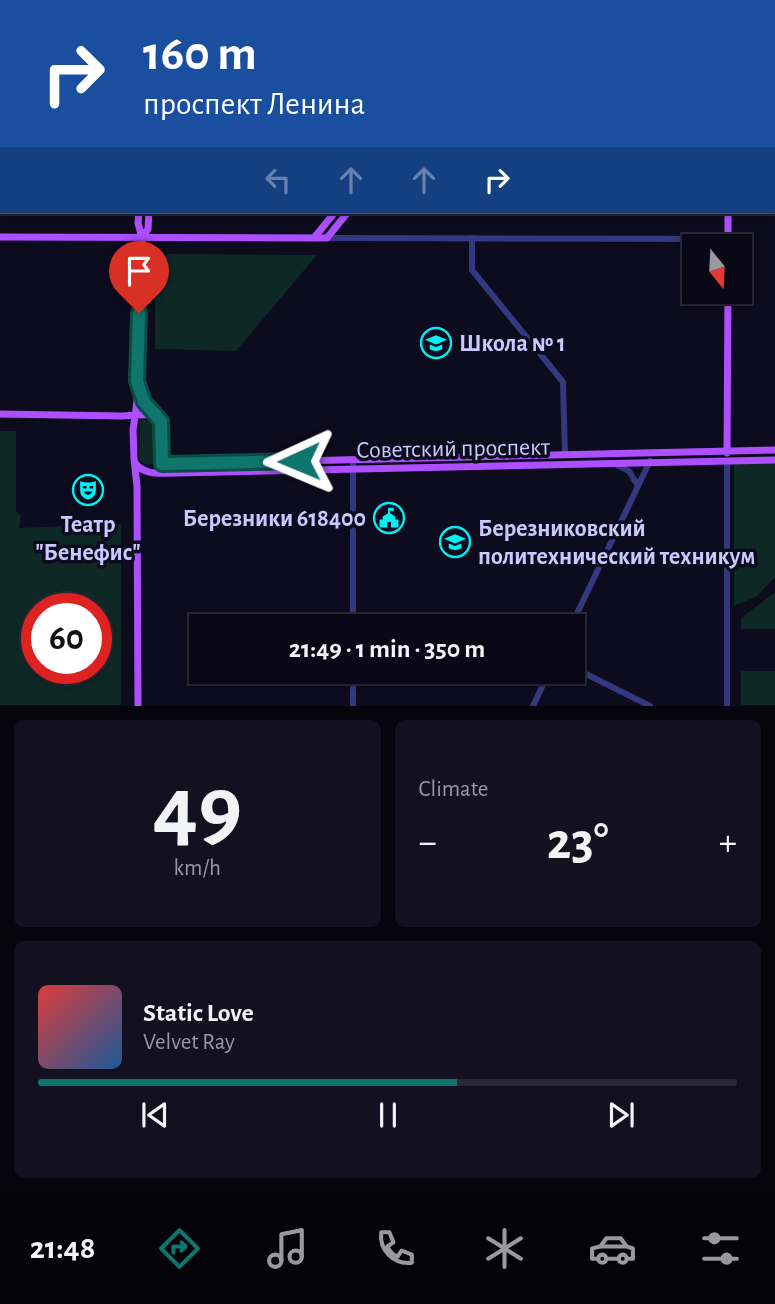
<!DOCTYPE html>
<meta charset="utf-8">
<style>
:root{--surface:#0a0816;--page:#13111f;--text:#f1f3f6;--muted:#999aa1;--line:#2a2935;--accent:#0f766e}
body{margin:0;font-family:"Alegreya Sans",sans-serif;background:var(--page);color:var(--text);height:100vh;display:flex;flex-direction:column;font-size:26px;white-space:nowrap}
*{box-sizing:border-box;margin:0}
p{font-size:23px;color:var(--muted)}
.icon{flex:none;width:38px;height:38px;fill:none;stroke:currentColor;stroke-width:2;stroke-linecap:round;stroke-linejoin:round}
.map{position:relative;height:706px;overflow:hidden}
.side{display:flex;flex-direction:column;gap:14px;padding:14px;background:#06040c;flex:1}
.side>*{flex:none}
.hud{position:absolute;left:0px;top:0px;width:775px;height:214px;box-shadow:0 2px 5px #0004,0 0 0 2px var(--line);background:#1a4fa0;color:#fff;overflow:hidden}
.needle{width:46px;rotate:162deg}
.fabs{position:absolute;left:682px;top:234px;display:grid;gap:14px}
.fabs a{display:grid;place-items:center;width:70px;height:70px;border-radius:0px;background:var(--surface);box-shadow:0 2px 5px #0004,0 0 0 2px var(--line);font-size:35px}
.speed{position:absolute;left:21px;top:593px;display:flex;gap:14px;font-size:35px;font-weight:700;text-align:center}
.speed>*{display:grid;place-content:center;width:91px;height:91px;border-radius:50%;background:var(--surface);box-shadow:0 2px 5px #0004,0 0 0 2px var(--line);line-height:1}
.speed .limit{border:10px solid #d22;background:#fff;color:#111}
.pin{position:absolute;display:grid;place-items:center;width:60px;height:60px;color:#fff;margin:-72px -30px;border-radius:50% 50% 50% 0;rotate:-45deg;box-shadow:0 0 7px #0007}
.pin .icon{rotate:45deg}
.me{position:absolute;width:77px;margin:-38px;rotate:269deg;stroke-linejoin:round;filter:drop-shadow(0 0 5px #0008)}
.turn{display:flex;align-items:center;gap:24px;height:147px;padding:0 28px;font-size:32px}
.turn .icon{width:91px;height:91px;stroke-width:2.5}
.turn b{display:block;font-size:49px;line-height:60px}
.lanes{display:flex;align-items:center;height:66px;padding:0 28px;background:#0003;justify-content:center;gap:35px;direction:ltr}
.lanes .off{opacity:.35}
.big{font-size:52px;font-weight:700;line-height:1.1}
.side .tile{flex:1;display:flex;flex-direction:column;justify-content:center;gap:10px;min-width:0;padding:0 24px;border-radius:10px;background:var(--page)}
.side .dial{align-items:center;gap:0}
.dial b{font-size:91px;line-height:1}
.song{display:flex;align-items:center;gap:21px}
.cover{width:84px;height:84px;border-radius:10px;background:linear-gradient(135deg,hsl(0 70% 55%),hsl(210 70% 35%))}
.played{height:7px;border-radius:4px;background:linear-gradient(90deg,var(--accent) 60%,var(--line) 60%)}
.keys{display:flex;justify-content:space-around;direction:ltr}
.heat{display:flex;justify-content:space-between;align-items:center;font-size:38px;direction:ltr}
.side .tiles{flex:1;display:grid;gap:14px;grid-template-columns:1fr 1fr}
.tile:last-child{grid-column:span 2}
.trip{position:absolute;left:189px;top:614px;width:396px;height:70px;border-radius:0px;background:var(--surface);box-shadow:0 2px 5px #0004,0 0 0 2px var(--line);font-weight:700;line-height:70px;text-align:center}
.tab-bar{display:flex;height:112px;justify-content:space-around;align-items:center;background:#040309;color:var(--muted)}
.tab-bar .icon{width:49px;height:49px}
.tab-bar .current{color:var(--accent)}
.tab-bar b{font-size:32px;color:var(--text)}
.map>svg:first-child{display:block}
</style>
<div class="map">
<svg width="775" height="706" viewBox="0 0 775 706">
<rect width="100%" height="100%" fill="#0d0b1e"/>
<!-- green -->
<path fill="#0e2825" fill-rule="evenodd" d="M166,254l151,1 -81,96 -81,-2v-85l7,1 5,-6z
M150,416c1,1 4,2 5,3 7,6 5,37 1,44l-9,2 -5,-3 -3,-4 1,-36 3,-4z
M0,431h16v80l5,5 -2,12 102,-4v181h-121zM96,609v59h-59v-59z
M775,463v114l-19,20 -22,9v-142z
M775,592v37h-34v-11z
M741,671h34v34h-34z"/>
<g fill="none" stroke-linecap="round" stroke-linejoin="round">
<!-- minor -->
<path stroke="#34397f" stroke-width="6" d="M535,0l2,2
M729,0h32
M0,10h2
M327,238l401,1
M472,238v32l91,112 2,73
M353,460v166
M615,464l14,7 9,15
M571,626l79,-165
M572,667l78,39
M353,706v-34
M533,706l16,-34
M727,706v-245"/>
<!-- major -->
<path stroke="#ad4fff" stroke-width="7" d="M140,2v-2
M150,2v-2
M505,2l1,-2
M521,2l1,-2
M729,2v-2
M0,237l327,1 21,-26
M142,238l6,-9 1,-17
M314,238l21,-26
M728,247v-35
M139,389l5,13 17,19 1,43
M0,414l122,2 33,-2
M727,453l1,-161
M135,463c10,13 26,10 41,10l599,-13
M162,464l613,-14
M138,706l-1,-220 -3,-27 -1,-29 4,-28v-47l5,-117 -4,-15 1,-11"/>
</g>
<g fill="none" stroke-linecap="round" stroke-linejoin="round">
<!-- route casing -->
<g stroke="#0a4d48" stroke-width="18">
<path id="route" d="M139,313l-2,68 7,21 17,19 1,43 137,-3"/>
</g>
<!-- route -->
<use href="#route" stroke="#0f766e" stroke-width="12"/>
</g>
<!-- icons -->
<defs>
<g id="school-ring" transform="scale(1.575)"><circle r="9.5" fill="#0d0b1e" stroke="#00f1f3" stroke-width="1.5"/><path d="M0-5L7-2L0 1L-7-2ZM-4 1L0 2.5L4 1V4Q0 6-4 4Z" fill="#00f1f3"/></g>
<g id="theatre-ring" transform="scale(1.575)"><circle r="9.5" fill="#0d0b1e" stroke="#00f1f3" stroke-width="1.5"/><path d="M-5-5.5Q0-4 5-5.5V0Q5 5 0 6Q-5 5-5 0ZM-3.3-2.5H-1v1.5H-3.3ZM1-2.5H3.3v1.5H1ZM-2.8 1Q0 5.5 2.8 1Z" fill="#00f1f3"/></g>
<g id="civic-ring" transform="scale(1.575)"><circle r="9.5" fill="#0d0b1e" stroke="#00f1f3" stroke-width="1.5"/><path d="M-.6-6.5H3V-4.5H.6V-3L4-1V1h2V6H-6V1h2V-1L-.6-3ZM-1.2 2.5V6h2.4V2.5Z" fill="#00f1f3"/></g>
<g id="university-ring" transform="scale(1.575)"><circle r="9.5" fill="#0d0b1e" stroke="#00f1f3" stroke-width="1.5"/><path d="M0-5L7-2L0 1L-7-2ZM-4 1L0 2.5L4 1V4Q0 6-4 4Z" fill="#00f1f3"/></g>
</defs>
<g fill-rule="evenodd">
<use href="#school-ring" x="436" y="343"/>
<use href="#theatre-ring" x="88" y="490"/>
<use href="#civic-ring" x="389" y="518"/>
<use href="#university-ring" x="455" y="542"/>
</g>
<g text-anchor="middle" stroke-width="7" stroke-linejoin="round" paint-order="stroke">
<!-- poi labels -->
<g font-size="24" font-weight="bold" fill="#c9c8ff" stroke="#0d0b1e" text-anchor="start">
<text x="459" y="351">Школа № 1</text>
<text x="366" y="526" text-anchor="end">Березники 618400</text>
<text x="88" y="532" text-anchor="middle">Театр<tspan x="88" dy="28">"Бенефис"</tspan></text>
<text x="478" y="536">Березниковский<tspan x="478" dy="28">политехнический техникум</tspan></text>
</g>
<!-- street labels -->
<g font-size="24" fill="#c9c8ff" stroke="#0d0b1e">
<text transform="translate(453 448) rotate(-1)" y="8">Советский проспект</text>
</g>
</g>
</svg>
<div class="fabs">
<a><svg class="needle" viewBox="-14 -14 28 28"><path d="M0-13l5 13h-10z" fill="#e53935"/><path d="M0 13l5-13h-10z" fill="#999aa1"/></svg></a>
</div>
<div class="speed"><div class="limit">60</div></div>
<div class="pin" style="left:139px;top:313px;background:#d93025"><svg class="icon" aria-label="arrive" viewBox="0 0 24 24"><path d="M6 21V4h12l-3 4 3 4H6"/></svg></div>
<svg class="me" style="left:299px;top:461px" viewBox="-20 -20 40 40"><path d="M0-17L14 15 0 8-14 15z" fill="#0f766e" stroke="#fff" stroke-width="4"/></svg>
<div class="trip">21:49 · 1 min · 350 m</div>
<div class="hud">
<div class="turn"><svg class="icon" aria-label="right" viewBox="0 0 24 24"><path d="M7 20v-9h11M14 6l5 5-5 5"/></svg><div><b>160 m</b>проспект Ленина</div></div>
<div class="lanes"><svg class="icon off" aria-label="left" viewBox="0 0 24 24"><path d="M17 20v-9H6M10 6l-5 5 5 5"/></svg><svg class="icon off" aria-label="ahead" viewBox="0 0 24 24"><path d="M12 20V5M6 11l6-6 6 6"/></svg><svg class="icon off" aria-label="ahead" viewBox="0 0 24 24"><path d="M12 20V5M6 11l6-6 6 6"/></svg><svg class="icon" aria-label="right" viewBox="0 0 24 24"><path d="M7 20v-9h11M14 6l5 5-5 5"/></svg></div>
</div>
</div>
<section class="side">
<div class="tiles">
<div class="tile dial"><b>49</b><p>km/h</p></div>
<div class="tile"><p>Climate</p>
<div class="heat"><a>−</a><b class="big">23°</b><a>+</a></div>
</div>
<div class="tile">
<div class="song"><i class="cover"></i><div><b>Static Love</b><p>Velvet Ray</p></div></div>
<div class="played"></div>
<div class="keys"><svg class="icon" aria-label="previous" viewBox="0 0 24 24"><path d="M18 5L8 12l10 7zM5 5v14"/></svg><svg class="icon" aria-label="pause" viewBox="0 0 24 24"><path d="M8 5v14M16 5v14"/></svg><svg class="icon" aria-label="next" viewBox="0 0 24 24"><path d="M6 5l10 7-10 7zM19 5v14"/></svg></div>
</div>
</div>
</section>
<nav class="tab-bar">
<b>21:48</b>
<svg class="icon current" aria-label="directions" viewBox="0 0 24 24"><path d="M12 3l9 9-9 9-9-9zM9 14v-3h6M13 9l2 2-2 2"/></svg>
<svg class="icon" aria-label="music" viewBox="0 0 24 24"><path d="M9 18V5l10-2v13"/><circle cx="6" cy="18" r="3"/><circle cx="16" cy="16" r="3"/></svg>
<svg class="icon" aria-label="phone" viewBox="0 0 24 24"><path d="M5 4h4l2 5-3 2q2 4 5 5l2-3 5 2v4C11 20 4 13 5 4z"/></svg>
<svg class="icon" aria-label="climate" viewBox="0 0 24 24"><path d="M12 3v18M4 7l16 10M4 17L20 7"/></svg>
<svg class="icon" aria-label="car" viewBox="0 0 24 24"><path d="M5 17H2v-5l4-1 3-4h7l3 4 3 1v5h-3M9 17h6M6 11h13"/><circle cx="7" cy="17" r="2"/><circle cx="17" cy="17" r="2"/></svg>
<svg class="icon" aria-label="filters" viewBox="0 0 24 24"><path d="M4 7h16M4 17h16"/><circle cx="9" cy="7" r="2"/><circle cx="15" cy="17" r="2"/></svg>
</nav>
